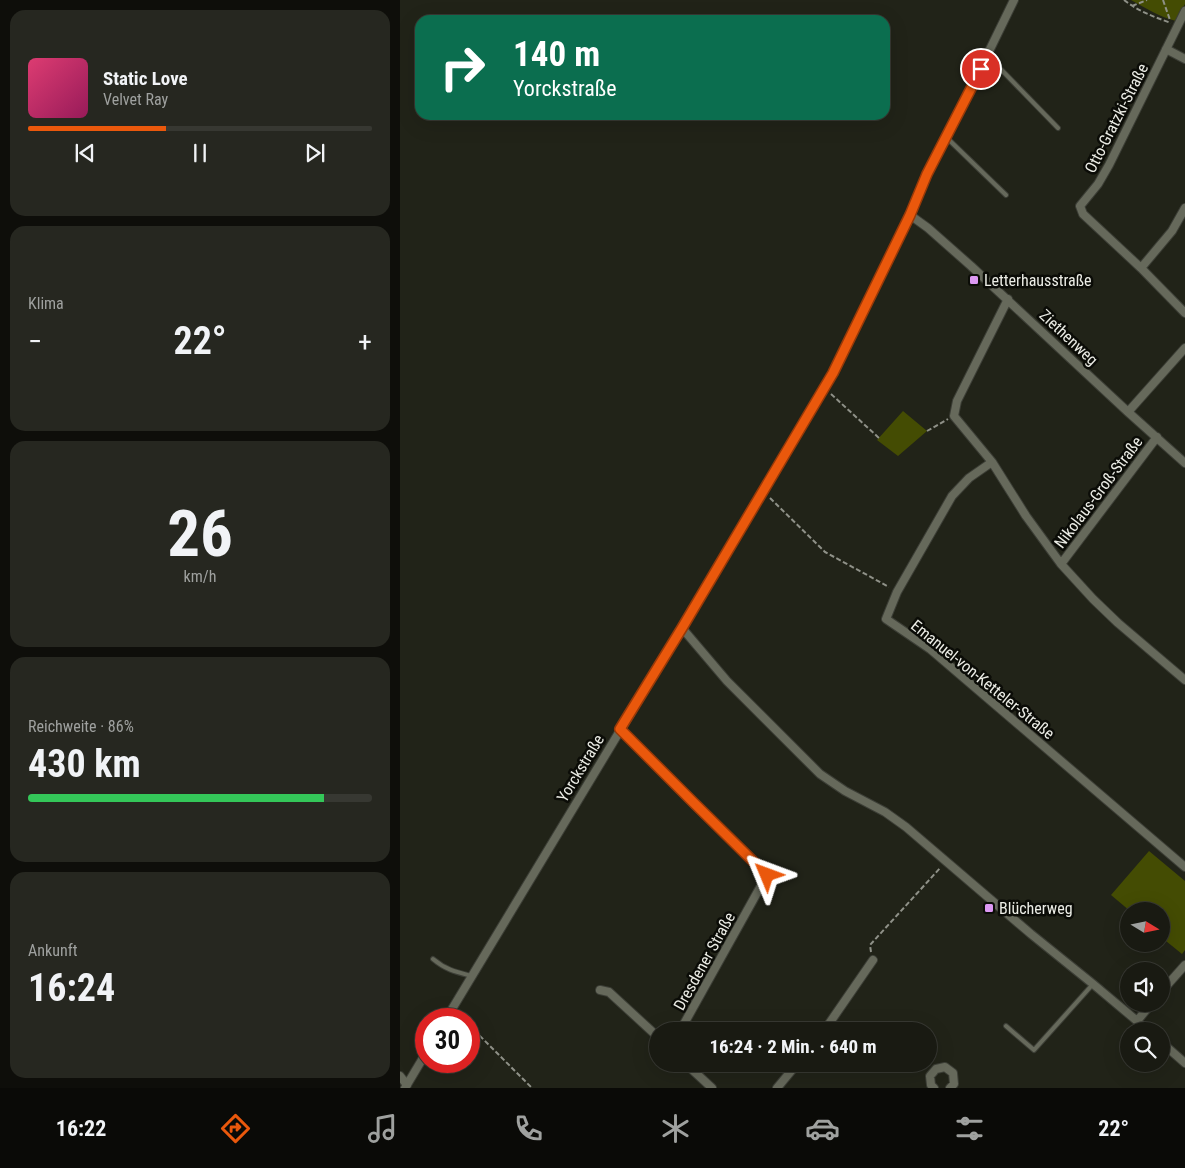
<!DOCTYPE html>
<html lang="de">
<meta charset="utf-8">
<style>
:root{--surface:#191a12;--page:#262720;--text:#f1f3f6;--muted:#9fa19f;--line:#373832;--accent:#ea580c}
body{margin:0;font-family:"Roboto Condensed",sans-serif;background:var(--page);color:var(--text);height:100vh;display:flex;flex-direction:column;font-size:19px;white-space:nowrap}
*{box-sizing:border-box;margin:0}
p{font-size:16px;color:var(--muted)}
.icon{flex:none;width:28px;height:28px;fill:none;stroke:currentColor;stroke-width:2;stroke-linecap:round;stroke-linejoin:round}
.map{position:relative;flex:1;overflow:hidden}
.sheet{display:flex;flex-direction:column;gap:10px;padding:10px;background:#0e0e0a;width:400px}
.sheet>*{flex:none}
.guide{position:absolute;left:15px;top:15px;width:475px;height:105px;border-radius:15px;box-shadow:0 5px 20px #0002,0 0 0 1px var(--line);background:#0b6e4f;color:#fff;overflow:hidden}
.needle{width:32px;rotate:100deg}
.controls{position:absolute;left:720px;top:902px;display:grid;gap:10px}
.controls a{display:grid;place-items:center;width:50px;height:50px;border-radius:50%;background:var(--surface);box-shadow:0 5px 20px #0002,0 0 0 1px var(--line);font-size:25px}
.speed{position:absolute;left:15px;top:1008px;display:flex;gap:10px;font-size:25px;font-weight:700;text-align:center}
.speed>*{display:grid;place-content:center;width:65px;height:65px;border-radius:50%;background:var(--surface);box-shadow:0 5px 20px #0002,0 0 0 1px var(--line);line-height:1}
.speed .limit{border:8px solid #d22;background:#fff;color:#111}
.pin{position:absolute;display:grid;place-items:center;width:42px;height:42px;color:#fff;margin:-21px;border:2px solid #fff;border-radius:50%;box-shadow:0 1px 5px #0007}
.me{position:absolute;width:55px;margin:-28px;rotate:314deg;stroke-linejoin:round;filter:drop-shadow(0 0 4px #0008)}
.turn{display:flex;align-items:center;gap:18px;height:105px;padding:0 15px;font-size:22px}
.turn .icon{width:65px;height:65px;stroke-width:2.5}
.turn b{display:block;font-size:35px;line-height:42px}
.big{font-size:38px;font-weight:700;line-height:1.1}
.sheet .tile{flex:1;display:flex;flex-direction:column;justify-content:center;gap:8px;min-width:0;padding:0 18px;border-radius:15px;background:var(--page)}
.sheet .dial{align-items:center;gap:0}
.dial b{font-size:65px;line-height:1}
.song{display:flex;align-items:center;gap:15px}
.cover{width:60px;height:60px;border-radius:8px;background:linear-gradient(135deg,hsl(340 70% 55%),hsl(330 70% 35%))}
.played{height:5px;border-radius:2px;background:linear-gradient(90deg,var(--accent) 40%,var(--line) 40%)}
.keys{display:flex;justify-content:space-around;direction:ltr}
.heat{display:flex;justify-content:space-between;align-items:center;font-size:28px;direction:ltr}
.charge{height:8px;border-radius:4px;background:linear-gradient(90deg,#34c759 86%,var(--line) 0)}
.trip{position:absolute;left:249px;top:1022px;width:288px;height:50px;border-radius:25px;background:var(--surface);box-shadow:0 5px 20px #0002,0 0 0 1px var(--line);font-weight:700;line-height:50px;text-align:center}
.dock{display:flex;height:80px;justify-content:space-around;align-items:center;background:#0a0a07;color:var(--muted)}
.dock .icon{width:35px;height:35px}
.dock .selected{color:var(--accent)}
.dock b{font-size:22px;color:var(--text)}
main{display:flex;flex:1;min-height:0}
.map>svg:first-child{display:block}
</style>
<main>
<section class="sheet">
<div class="tile">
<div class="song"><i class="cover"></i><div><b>Static Love</b><p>Velvet Ray</p></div></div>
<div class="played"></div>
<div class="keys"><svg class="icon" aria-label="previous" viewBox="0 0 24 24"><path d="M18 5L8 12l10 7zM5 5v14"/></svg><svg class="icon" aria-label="pause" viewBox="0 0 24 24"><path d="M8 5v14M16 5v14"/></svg><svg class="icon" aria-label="next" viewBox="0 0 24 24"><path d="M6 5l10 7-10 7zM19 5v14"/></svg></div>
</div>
<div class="tile"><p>Klima</p>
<div class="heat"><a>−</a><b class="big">22°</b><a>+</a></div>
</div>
<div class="tile dial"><b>26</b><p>km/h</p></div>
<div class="tile"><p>Reichweite · 86%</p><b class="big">430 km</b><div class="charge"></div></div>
<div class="tile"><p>Ankunft</p><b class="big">16:24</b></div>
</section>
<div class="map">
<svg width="785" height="1088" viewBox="0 0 785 1088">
<rect width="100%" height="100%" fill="#212318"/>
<!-- green -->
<path fill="#444c03" d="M731,0h54v4l-9,17c-16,-4 -31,-13 -45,-21z
M503,411l24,20 -29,25 -21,-16z
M749,851l36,30v69l-3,4 -21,-17v-26h-31l-19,-16z"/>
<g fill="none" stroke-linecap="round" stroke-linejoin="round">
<!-- service casing -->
<g stroke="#3c3e36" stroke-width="6">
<path id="service" d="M587,55l71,73
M546,137l60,58
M33,959c13,11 23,13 39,17
M606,1026l28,24 59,-66"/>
</g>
<!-- minor casing -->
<g stroke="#3c3e36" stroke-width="10">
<path id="minor" d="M785,11l-76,154 -11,19 -18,22 3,8 58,54 44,45
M766,49l19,10
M510,215l18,13 43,38 157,146 57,51
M741,268l31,-37 13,-23
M608,299l-51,102 -3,15 38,46 34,54 35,48 32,35 25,24 67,57
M728,412l57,-64
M592,462l-23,16 -17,18 -55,96 -11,27 44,30 255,218
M661,564l96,-127
M282,628l45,53 93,93 25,17 40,21 21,15 125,107 62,50 56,47
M220,729l73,74 74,72 -87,156
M200,990l9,2 49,45
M761,992l24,-27
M46,1019l236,-391 151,-255 77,-158 17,-42 47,-91 40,-82
M737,1021l14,-17
M424,1031l49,-71
M761,1042l24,21
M286,1064l26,24
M0,1076l7,9
M5,1088l21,-35
M377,1088l20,-24
M534,1088l-3,-3 -1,-9 6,-7 9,-2 8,6 1,11 -4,4"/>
</g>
<!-- path -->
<path stroke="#8f9188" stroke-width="2" stroke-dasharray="5 2.5" stroke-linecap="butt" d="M724,0c14,11 30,17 47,23
M763,0l7,20v1
M732,6l15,-6
M431,394l48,44
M527,431l21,-12
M370,498l55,54 64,35
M471,952l-1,-7 71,-78
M58,1014l4,5
M69,1025l63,63"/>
<!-- service -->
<use href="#service" stroke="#66695b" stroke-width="4"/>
<!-- minor -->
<use href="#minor" stroke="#66695b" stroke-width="8"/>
</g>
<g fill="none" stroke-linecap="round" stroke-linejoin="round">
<!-- route casing -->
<g stroke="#983908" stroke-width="12">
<path id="route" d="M367,875l-73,-72 -74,-74 62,-101 151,-255 77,-158 17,-41 54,-105"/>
</g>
<!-- route -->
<use href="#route" stroke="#ea580c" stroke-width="9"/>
</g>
<!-- markers -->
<g fill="#dd99f3" stroke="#0b0c07" stroke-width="2">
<rect x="569" y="275" width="10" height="10" rx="2.5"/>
<rect x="584" y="903" width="10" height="10" rx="2.5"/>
</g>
<g text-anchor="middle" stroke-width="5" stroke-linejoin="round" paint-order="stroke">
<!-- street labels -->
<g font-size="16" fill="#ecede6" stroke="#0b0c07">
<text transform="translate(716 118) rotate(-63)" y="6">Otto-Gratzki-Straße</text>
<text transform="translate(669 337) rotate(43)" y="6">Ziethenweg</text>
<text transform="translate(698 492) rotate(-53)" y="6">Nikolaus-Groß-Straße</text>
<text transform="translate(583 679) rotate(39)" y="6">Emanuel-von-Ketteler-Straße</text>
<text transform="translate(180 768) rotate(-59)" y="6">Yorckstraße</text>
<text transform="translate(304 961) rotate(-61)" y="6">Dresdener Straße</text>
</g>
<!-- poi labels -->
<g font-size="16" fill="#ecede6" stroke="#0b0c07" text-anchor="start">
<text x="584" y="286">Letterhausstraße</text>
<text x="599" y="914">Blücherweg</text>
</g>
</g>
</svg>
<div class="controls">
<a><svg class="needle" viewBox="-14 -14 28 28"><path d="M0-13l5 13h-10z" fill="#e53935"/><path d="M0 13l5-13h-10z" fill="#9fa19f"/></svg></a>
<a><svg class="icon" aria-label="sound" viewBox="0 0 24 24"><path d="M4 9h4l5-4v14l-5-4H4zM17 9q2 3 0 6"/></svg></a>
<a><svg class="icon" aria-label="search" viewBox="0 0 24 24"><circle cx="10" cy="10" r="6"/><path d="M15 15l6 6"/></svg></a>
</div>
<div class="speed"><div class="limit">30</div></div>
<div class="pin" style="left:581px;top:69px;background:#d93025"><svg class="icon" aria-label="arrive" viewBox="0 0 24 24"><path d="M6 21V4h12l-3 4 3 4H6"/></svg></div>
<svg class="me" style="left:367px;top:875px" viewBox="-20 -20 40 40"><path d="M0-17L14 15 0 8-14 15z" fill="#ea580c" stroke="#fff" stroke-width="4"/></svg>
<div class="trip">16:24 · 2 Min. · 640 m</div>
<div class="guide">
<div class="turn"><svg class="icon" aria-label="right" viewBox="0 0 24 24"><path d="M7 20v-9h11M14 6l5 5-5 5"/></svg><div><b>140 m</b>Yorckstraße</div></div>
</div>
</div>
</main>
<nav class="dock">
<b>16:22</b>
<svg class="icon selected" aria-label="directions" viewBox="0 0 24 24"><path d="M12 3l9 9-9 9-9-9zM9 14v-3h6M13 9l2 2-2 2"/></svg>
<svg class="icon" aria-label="music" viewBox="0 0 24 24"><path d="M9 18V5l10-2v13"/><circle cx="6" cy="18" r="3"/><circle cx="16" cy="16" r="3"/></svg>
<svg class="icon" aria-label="phone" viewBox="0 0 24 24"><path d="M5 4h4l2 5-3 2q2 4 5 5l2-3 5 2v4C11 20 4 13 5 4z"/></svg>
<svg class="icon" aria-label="climate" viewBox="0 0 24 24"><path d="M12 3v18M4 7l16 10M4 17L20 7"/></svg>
<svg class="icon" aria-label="car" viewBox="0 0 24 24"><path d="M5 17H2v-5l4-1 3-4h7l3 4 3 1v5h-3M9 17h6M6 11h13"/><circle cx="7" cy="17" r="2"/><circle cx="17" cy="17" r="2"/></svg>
<svg class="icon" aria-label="filters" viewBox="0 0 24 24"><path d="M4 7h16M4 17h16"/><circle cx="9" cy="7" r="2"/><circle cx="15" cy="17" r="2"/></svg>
<b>22°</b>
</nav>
